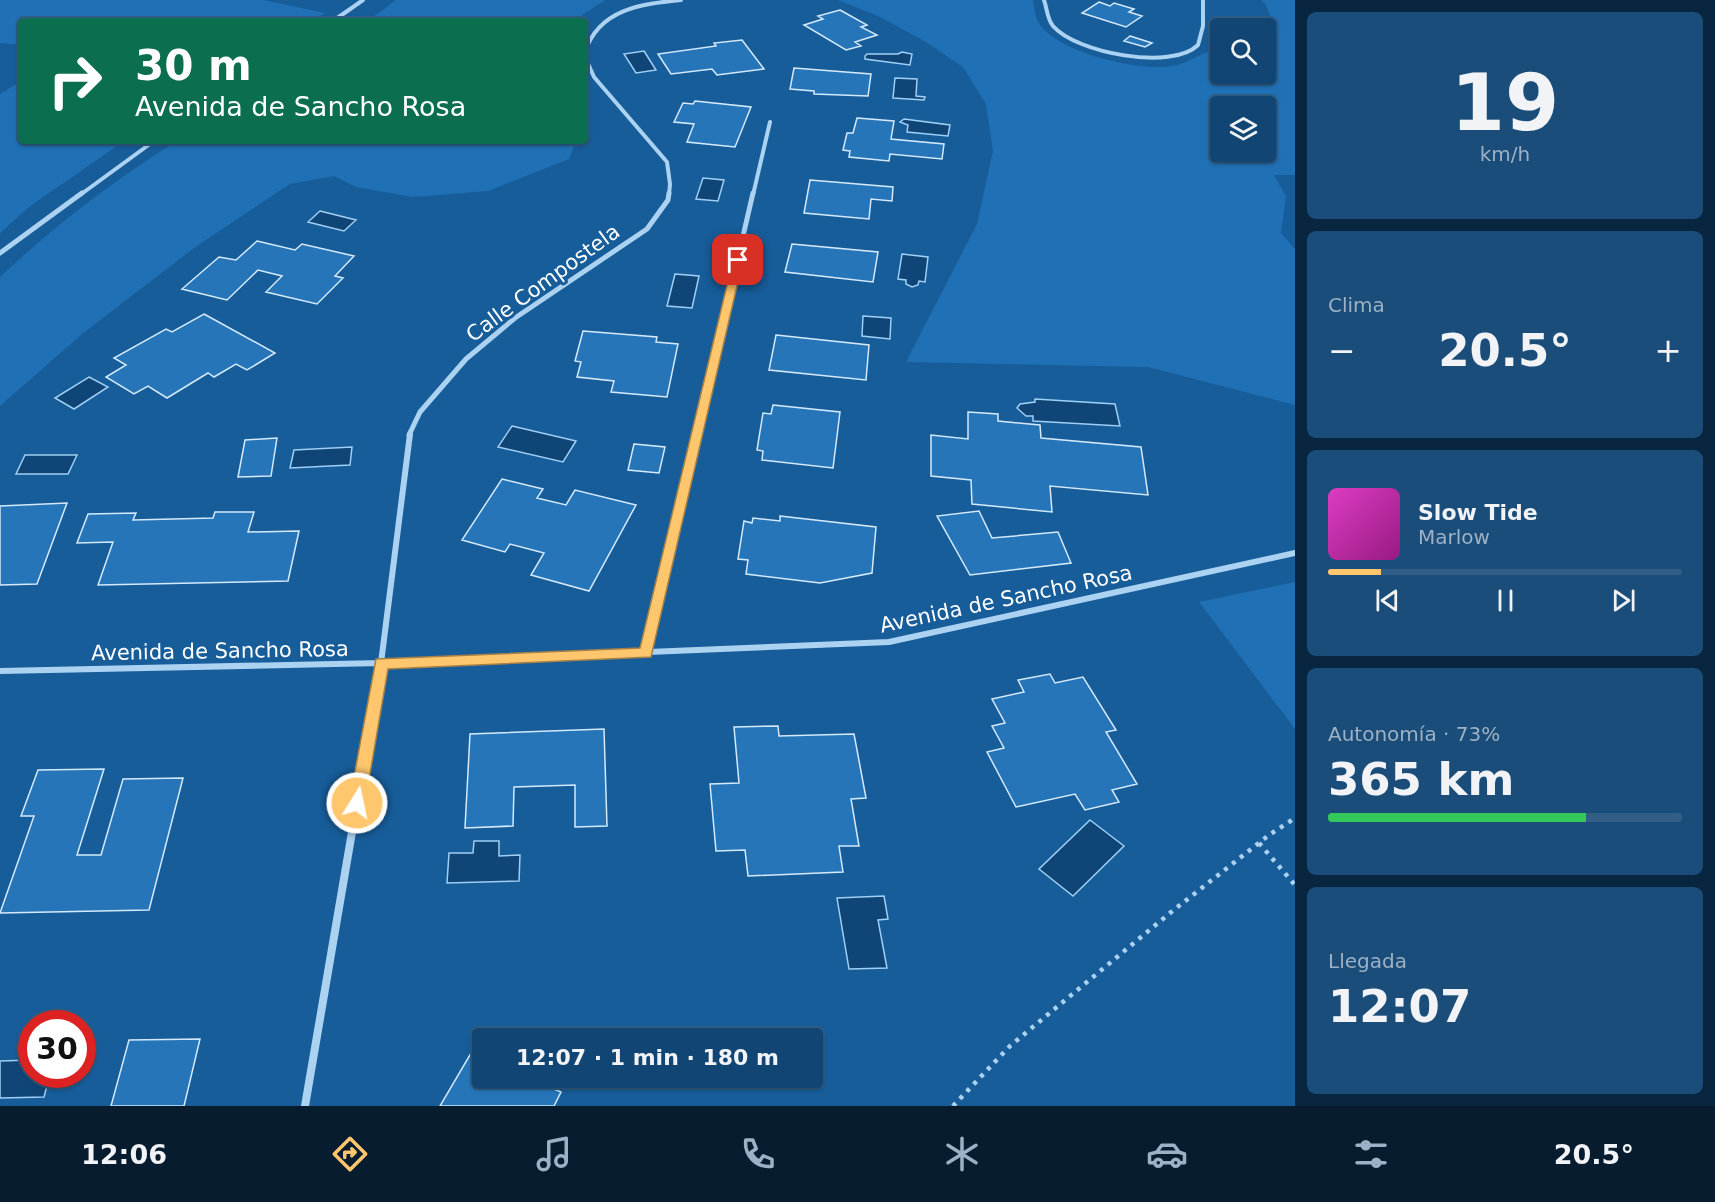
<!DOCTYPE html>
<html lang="es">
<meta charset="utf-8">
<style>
:root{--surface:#114674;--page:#1a4d79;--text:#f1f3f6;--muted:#9cb1c5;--line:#305e86;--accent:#ffc76d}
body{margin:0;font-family:"DejaVu Sans",sans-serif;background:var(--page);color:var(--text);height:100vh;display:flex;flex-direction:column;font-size:22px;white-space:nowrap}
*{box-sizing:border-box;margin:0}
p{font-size:20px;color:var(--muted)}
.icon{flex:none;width:33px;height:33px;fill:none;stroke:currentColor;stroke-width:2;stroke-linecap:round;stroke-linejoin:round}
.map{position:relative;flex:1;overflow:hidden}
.panel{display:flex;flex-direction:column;gap:12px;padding:12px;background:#092640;width:420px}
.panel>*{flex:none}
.top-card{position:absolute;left:18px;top:18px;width:570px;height:126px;border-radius:6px;box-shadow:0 2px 4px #0004,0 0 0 2px var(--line);background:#0b6e4f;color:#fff;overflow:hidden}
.fabs{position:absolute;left:1210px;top:18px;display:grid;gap:12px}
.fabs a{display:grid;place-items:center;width:66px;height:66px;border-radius:6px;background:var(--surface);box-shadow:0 2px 4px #0004,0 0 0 2px var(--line);font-size:30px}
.speed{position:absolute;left:18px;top:1010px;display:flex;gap:12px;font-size:30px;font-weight:700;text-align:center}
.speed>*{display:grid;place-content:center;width:78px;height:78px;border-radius:50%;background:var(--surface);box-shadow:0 2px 4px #0004,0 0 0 2px var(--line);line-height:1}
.speed .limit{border:9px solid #d22;background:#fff;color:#111}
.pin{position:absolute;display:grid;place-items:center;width:51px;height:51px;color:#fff;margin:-26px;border-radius:12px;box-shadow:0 3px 9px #0006}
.me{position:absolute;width:66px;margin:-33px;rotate:10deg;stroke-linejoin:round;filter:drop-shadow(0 0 4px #0008)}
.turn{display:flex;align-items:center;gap:21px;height:126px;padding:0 18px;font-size:27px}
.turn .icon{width:78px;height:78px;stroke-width:2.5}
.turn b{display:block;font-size:42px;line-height:51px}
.big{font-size:45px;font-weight:700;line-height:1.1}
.panel .card{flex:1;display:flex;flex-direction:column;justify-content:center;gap:9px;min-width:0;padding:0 21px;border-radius:9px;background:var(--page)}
.panel .dial{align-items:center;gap:0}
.dial b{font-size:78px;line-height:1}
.song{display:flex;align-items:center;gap:18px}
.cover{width:72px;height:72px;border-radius:9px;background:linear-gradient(135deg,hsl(310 70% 55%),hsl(310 70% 35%))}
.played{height:6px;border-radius:3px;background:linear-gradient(90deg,var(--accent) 15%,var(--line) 15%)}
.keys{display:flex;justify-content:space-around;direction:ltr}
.heat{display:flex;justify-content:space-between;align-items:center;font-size:33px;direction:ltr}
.charge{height:9px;border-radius:4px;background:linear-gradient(90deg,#34c759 73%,var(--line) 0)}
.trip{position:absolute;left:472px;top:1028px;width:351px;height:60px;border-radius:6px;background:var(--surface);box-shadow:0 2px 4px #0004,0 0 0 2px var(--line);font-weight:700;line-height:60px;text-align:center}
.tab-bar{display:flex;height:96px;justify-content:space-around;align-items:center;background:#071c2e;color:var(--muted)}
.tab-bar .icon{width:42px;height:42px}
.tab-bar .selected{color:var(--accent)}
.tab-bar b{font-size:27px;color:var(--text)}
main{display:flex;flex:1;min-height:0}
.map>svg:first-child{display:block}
</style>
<main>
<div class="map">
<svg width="1295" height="1106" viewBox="0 0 1295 1106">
<rect width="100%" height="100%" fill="#175d9a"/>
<!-- green -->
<path fill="#1f70b4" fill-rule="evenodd" d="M0,0h263l62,13 -13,8h-291v24l-21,-2z
M396,0h209l-23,15 -2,6h-212z
M838,0h195c1,7 2,16 5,22 19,31 102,50 135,44 12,-2 24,-10 35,-14l11,5 2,17 56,1 -3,-17 -8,-8v-22h-2l10,-2 -8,-21 -5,-5h34v175h-21l12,21 -5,37 14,16v156l-147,-38 -242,-5 71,-138 16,-73 -7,-47 -23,-37 -37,-25 -46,-25zM1221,106h45v46h-45z
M21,81v60h103l-95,66 -29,26v-139z
M177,141h399l-7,18 -81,32 -75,6 -57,-10 -22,-11 -44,8 -92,61 -116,89 -82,72v-129c54,-51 114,-97 177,-136z
M1295,582v147l-96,-127z"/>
<!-- water -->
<path fill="#0f4577" stroke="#9fcff4" stroke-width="1.5" d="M644,51l12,19 -20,3 -12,-19z
M902,52l10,2 -2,11 -45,-6v-3l2,-2h31z
M895,78l22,1 -1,17 9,1 -1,3 -31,-2z
M904,119l46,6 -2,11 -41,-4 1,-7 -8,-3z
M703,178l21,2 -6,21 -22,-2z
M320,211l36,9 -12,11 -36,-9z
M902,254l26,3 -3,25 -6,-1 -1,4 -6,2 -6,-3v-4l-8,-1z
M675,274l24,2 -7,32 -25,-2z
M863,316l28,2 -1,21 -28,-3z
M89,377l19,10 -34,22 -19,-11z
M1035,399l80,5 5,22 -87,-5v-5h-7l-9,-8 3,-4 15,-2z
M512,426l64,15 -13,21 -65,-15z
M352,447l-2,18 -60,3 4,-18z
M25,455h52l-9,19h-52z
M1090,820l34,26 -51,50 -34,-27z
M474,841h25v15l21,-1 -1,26 -72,2 2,-30h24z
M884,896l4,23 -10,1 9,48 -38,1 -12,-71z
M31,1060l1,14h18l-6,23 -44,1v-37z"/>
<!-- building -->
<path fill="#2675b9" stroke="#d4eafc" stroke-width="1.5" d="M1099,2l11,4 4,-3 20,6 -5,3 13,4 -16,11 -44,-14z
M840,10l27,15 -6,2 16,8 -22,7 6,4 -15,4 -42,-25 19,-6 -5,-3z
M1130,36l22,7 -7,4 -21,-6z
M742,40l22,29 -47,6 -5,-6 -41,5 -13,-20 58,-8 -2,-3z
M794,68l77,6 -3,22 -54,-2v-3l-24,-2z
M695,101l56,6 -16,40 -48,-5 7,-18 -20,-2 9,-19 10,1z
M857,118l37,3 -3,18 53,5 -2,15 -52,-5 -1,7 -40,-4 1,-6 -7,-1 4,-17h6z
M810,180l83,7 -1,14 -21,-2 -2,20 -65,-6z
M257,241l38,9 7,-6 52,12 -19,20 8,2 -26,26 -51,-12 16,-16 -24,-6 -31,30 -45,-11 37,-32 17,3z
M792,244l86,8 -5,30 -88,-10z
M204,314l71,39 -28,17 -11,-6 -22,13 -6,-4 -41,25 -19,-12 -14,8 -28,-17 20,-12 -12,-7 52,-29 6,3z
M583,331l74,6 -1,5 22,2 -11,53 -56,-5 3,-11 -37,-4 4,-15 -6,-1z
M776,335l93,10 -3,35 -97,-10z
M773,405l67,7 -7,56 -71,-8 1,-9 -6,-1 6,-37 8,1z
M968,412l30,2v7l42,4 1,13 100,9 7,48 -98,-9 2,26 -80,-8 -1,-24 -40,-4v-41l37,4z
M277,438l-6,38 -33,1 7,-37z
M634,444l31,3 -6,26 -31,-3z
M502,479l41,10 -6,9 29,7 9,-15 61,15 -47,86 -58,-16 13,-22 -34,-9 -5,8 -43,-12z
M67,503l-30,81 -37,1v-79z
M979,511l13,27 66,-6 13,31 -101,12 -33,-59z
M215,512h39l-6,20 51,-1 -11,50 -190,4 15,-43 -36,1 11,-29 48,-1 -3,7 80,-2z
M780,516l96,11 -4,46 -52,10 -74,-9 2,-14 -10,-1 6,-38 8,2 1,-5 27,3z
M1050,674l5,9 28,-6 33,53 -10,2 31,52 -25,6 7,12 -34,8 -10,-16 -59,13 -29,-55 17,-4 -12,-22 13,-3 -13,-24 32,-7 -6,-12z
M778,726l1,10 75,-2 12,64 -15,1 8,47h-20l4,26 -95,4 -3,-26 -29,1 -6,-67 29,-1 -5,-56z
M604,729l3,97 -32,1v-42l-61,2 -1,39 -48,2 5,-94z
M104,769l-27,86h24l22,-76 60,-1 -34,132 -149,3 34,-97h-13l17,-46z
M200,1039l-16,67h-73l18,-66z
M474,1048l9,4v25h55l-2,4 25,11 -7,14h-114z"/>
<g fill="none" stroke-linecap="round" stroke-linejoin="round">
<!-- path -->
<path stroke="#acd2f2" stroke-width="4.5" stroke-dasharray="4 6" stroke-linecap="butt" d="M1259,843l36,42
M953,1106l57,-60 160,-133 99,-78 26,-17"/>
<!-- minor-far3 -->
<path stroke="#acd2f2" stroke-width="4" d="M1044,0c3,8 3,19 9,26 23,27 119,45 145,19l5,-19v-26
M333,21l30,-21
M585,52c14,-43 56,-48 96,-52
M585,57l9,20 73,85 3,22 -1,11
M80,195l74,-54
M753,195l17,-73"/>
<!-- minor-far2 -->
<path stroke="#acd2f2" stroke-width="5" d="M0,253l82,-60
M409,435l11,-23 46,-53 49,-41 132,-89 21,-29 1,-7
M697,435l56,-242"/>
<!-- minor-far1 -->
<path stroke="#acd2f2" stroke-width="6" d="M646,653l51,-219
M0,671l381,-8 508,-21 406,-89
M369,735l12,-72 29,-229"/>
<!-- minor -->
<path stroke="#acd2f2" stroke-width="8" d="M305,1106l64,-373"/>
</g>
<!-- route -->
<path fill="#ffc76d" stroke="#a68147" stroke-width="1.5" d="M738,256l5,4 -92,397 -263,12 -23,134 -2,5 -6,2 -6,-2 -2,-5 27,-144 264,-11 93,-388z"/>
<g text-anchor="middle" stroke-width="6" stroke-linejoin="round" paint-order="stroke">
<!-- street labels -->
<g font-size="21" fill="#fff" stroke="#175d9a">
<text transform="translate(543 283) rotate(-36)" y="7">Calle Compostela</text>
<text transform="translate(1006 599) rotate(-12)" y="7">Avenida de Sancho Rosa</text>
<text transform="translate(220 651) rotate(-1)" y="7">Avenida de Sancho Rosa</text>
</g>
</g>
</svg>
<div class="fabs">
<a><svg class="icon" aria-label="search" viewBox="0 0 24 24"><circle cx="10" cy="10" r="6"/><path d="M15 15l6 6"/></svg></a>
<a><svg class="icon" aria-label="layers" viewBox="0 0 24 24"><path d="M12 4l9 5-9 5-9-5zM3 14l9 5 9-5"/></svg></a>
</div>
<div class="speed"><div class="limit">30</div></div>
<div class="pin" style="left:738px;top:260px;background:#d93025"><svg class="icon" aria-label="arrive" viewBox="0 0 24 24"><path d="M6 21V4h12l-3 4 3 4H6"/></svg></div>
<svg class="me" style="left:357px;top:803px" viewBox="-20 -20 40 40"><circle r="17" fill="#ffc76d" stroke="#fff" stroke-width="3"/><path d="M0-11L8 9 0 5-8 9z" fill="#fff"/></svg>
<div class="trip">12:07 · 1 min · 180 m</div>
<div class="top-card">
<div class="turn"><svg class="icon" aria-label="right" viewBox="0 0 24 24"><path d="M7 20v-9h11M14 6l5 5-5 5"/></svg><div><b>30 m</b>Avenida de Sancho Rosa</div></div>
</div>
</div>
<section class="panel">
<div class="card dial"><b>19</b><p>km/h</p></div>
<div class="card"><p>Clima</p>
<div class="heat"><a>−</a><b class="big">20.5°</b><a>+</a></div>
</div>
<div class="card">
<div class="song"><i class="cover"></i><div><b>Slow Tide</b><p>Marlow</p></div></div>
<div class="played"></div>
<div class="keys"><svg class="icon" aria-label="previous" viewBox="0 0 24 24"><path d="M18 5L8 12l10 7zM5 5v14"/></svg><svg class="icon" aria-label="pause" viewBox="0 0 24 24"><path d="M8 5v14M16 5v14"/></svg><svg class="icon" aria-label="next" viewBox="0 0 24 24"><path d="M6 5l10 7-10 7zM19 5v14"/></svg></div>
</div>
<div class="card"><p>Autonomía · 73%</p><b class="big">365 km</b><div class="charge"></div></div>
<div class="card"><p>Llegada</p><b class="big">12:07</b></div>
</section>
</main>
<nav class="tab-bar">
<b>12:06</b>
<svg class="icon selected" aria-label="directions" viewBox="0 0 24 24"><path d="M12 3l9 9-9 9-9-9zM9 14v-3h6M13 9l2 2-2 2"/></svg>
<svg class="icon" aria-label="music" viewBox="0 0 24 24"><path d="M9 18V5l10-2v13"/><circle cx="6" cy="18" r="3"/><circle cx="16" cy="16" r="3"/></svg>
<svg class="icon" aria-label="phone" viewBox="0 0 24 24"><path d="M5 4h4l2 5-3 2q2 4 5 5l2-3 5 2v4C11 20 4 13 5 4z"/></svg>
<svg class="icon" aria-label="climate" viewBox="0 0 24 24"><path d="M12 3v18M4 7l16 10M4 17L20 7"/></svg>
<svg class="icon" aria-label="car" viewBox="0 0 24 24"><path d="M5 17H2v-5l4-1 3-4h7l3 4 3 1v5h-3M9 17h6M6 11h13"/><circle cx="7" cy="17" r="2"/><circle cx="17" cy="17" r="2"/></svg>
<svg class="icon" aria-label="filters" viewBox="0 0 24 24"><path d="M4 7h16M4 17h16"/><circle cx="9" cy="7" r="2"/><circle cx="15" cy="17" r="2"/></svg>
<b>20.5°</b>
</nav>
